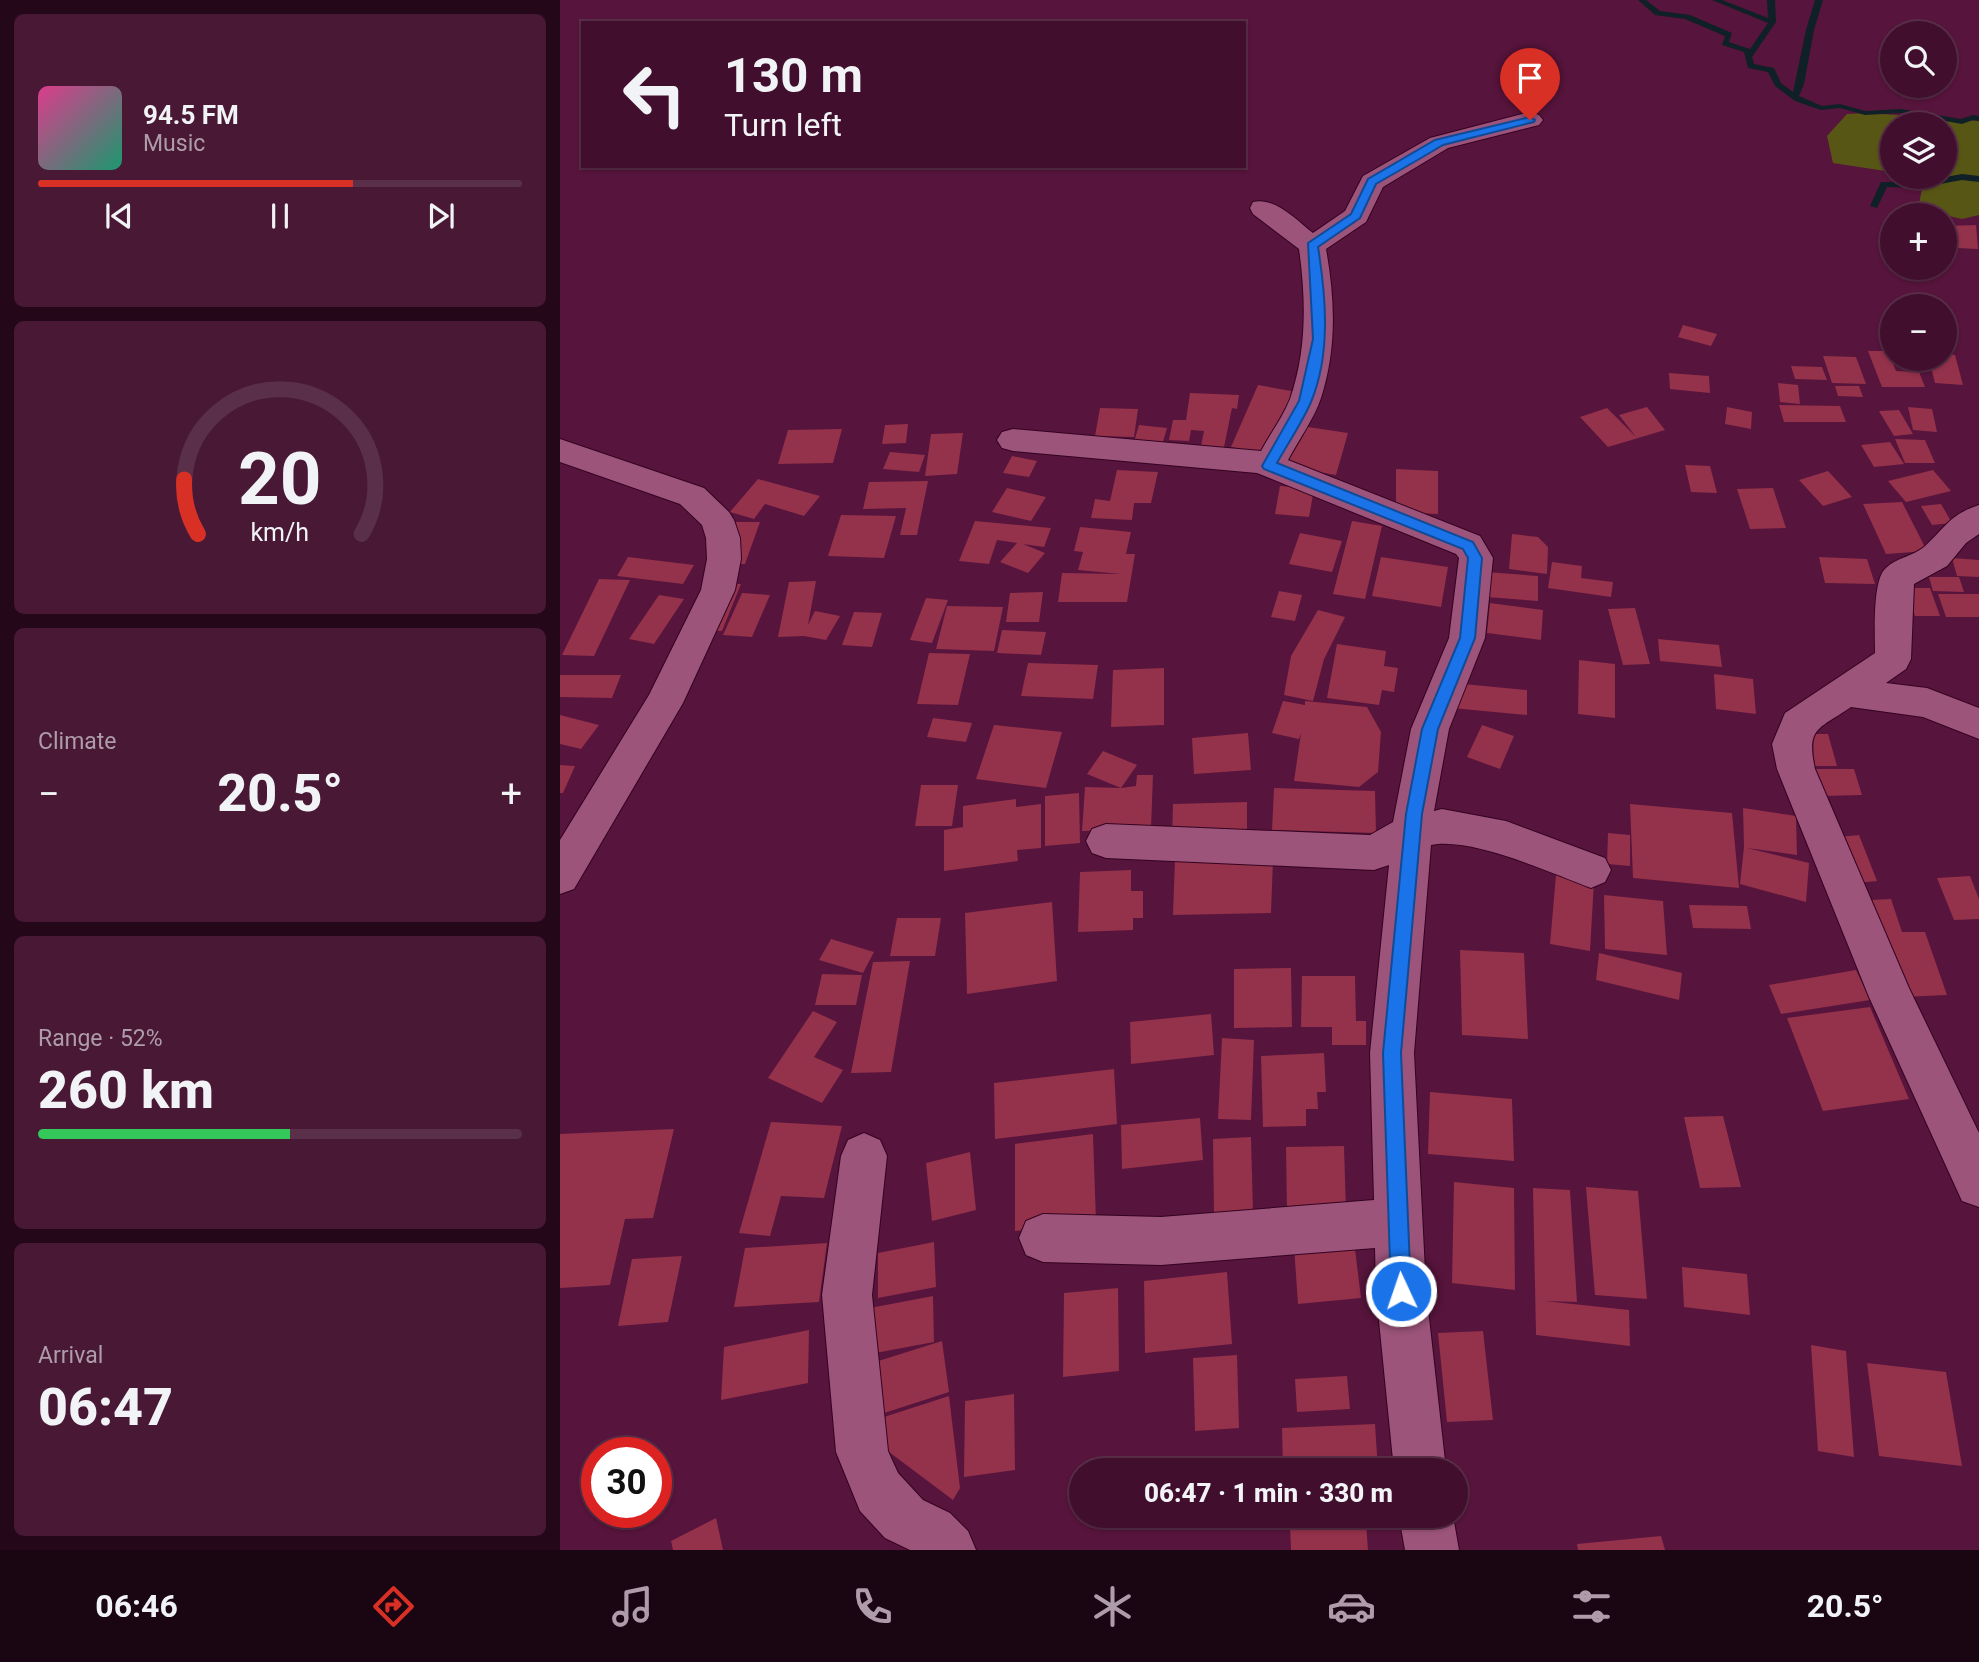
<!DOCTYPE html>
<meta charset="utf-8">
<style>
:root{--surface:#410f2d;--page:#481835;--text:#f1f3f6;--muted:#ae9caa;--line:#5a2f49;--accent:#d93025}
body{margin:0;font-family:Roboto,sans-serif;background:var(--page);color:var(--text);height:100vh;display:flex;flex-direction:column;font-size:26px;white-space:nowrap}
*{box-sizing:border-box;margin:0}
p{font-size:23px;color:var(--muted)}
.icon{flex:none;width:38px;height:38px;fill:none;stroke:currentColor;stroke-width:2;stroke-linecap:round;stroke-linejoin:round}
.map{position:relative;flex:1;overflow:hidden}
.panel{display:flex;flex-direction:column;gap:14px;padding:14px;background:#240819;width:560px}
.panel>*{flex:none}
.top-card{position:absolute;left:21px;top:21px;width:665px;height:147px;border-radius:0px;box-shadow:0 2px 5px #0004,0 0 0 2px var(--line);background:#410f2d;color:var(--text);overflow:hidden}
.tools{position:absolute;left:1320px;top:21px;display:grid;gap:14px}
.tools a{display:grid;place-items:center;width:77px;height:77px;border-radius:50%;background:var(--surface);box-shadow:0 2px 5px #0004,0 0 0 2px var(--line);font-size:35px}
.speed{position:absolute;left:21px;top:1437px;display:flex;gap:14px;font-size:35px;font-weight:700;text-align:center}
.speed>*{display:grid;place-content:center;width:91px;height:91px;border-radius:50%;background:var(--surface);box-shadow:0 2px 5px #0004,0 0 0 2px var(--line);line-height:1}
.speed .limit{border:10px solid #d22;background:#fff;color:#111}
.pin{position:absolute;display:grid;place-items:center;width:60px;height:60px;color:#fff;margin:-72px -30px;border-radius:50% 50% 50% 0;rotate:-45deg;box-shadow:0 0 7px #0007}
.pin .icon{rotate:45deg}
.me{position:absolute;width:77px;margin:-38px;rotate:357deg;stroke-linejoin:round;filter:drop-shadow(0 0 5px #0008)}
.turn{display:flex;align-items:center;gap:24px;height:147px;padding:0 28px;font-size:32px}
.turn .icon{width:91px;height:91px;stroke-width:2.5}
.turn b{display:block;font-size:49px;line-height:60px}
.big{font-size:52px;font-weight:800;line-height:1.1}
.panel .widget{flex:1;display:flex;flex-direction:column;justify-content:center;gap:10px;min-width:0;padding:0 24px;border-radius:10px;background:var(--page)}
.panel .dial{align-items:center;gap:0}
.dial svg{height:182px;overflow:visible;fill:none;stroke:var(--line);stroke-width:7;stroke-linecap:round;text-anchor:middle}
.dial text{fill:var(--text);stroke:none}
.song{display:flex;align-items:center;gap:21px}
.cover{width:84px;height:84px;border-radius:10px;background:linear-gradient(135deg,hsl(330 70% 55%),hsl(160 70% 35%))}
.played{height:7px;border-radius:4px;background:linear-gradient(90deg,var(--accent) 65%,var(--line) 65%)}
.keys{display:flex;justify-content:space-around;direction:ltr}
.heat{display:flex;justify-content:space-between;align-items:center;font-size:38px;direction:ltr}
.charge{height:10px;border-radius:5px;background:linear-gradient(90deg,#34c759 52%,var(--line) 0)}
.trip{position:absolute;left:509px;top:1458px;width:399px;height:70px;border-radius:35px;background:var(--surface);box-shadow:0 2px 5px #0004,0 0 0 2px var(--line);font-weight:800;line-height:70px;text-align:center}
.tabs{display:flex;height:112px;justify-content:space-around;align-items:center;background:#1a0612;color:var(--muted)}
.tabs .icon{width:49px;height:49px}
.tabs .current{color:var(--accent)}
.tabs b{font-size:32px;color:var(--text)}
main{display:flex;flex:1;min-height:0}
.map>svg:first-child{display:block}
</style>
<main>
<section class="panel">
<div class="widget">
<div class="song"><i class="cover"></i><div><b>94.5 FM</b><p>Music</p></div></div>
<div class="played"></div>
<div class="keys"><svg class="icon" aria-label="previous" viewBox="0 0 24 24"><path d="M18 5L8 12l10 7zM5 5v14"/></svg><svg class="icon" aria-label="pause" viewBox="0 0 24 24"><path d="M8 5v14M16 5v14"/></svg><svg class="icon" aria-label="next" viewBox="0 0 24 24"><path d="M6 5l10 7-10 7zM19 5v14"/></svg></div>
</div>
<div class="widget dial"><svg viewBox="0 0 100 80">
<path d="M14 69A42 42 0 1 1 86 69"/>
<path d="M14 69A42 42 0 0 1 8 45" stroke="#d93025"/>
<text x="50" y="56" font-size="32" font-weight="700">20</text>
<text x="50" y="72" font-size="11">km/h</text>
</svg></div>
<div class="widget"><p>Climate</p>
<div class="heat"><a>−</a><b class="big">20.5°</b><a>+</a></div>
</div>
<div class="widget"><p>Range · 52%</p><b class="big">260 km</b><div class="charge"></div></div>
<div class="widget"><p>Arrival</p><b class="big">06:47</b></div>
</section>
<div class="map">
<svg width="1419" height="1550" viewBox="0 0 1419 1550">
<rect width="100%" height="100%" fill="#57143c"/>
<!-- green -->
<path fill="#585615" d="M1309,113l110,8v94l-17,4 -44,-10 5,-25 -18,-7h39v-53h-52v48l-59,-9 -6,-27 20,-22z"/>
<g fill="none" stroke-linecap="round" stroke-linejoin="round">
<!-- stream -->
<path fill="#0f2027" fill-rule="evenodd" d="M1078,0h8l14,11 30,4 42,18 -3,9 21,7 18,-26 -56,-23h10l46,18 -1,-18h8l1,22 -24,35 2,7 20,4 7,15 12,9 13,-62 9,-30h8l-9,30 -10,54 -5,12 23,10 18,-2 25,7 36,-2 60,10 12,-4 6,1v5l-6,-1 -11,4 -61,-11 -36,2 -25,-7 -19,2 -26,-9 -20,-15 -7,-14 -20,-4 -4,-16 -22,-7 3,-9 -40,-17 -30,-4z
M1402,174l17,2v6l-17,-2 -44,8 -31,-1 -10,21 -7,-2 11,-24h37z"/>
</g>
<!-- building -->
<path fill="#94314b" d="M1416,225l2,24 -21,-1 -10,-22z
M1123,325l34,9 -6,12 -33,-9z
M1308,351h20l8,20 23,1 6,15h-43z
M1384,354l11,1 8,30 -28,-2 -6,-24h15z
M1263,356l33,1 10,27 -34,-1z
M1336,359h22l3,8 -22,-1z
M1231,366l31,1 5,13 -32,-1z
M1109,373l40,3 1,17 -40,-4z
M1218,383l20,2 2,19 -20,-2z
M698,385l39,7 -25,63 -41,-8z
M1275,386h24l4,11 -25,-1z
M630,393l49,2 -2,14 -5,-1 -8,39 -23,-1 3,-15 -13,-1 -2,11 -20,-1 4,-20h13z
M1219,405l61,1 6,16h-62z
M1087,407l18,23 -57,17 -28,-30 27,-9 29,29 -17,-22z
M1167,407l25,5 -1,17 -26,-5z
M1348,407l24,2 5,23 -24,-2z
M540,408l38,1 -4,28 -39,-1z
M1339,410l14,24 -19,2 -15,-25z
M348,424l-2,19 -24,1 3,-19z
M579,425l28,3 -5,17 -28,-3z
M735,425l53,8 -12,42 -54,-9z
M282,429l-9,34 -55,1 10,-34z
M403,433l-6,41 -32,2 6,-42z
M1335,439l30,1 10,23h-30z
M1330,442l14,22 -30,3 -13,-22z
M330,452l35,3 -6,17 -36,-3z
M452,456l25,5 -8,16 -26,-4z
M1125,465l25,1 7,27 -26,-1z
M836,469l42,2v43l-42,-2z
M557,470l41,2 -7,31h-17l-2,17 -41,-2 4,-19 15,2z
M1373,470l18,21 -45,11 -18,-21z
M1268,471l24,26 -29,9 -24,-26z
M198,479l62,17 -16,20 -39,-12 -11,15 -24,-7z
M368,481l-11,54h-17l6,-27 -43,1 6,-27z
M720,486l34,3 -5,28 -34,-3z
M447,488l39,9 -15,24 -39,-9z
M1213,488l13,40 -36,1 -13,-40z
M1342,502l25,49 -41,3 -23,-50z
M1381,504l11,19 -20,2 -11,-19z
M281,515l55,1 -12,42 -56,-2z
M415,521l76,7 -7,19 -21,-3 22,9 -17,20 -28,-11 17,-19 -20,-3 -8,24 -30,-3z
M792,521l30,5 -17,73 -32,-5z
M173,522h27l-15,42h-28z
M520,527l51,5 -5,22h9l-8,48h-69l4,-29 59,1 -43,-4 5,-18 -9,-1z
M740,533l42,8 -10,31 -43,-8z
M952,534l26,3 10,10 -1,27 -38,-5z
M68,557l66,8 -11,19 -66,-8z
M821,557l67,10 -7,40 -69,-11z
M1259,557l48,2 8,25 -50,-1z
M1392,558l27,2v17l-22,-1z
M992,562l30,4 -1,12 32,4 -2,15 -63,-9z
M926,572l52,4v25l-52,-4z
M1369,577h30l5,15 -31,-1z
M39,579l31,1 -36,76 -32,-1z
M256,581l-8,44 7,-14 25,5 -14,24 -22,-4 -26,1 11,-55z
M154,583l27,1 -19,47 -28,-1z
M1345,588h25l10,28h-25z
M719,591l23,4 -7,26 -24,-4z
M483,592l-4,30h-33l4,-29z
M182,593l28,2 -18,42 -29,-2z
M1378,594h41v23h-33z
M99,595l25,4 -30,45 -25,-5z
M366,598l22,2 -16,43 -22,-3z
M930,603l53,7 -2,30 -54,-7z
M387,606l56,1 -9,44 -58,-2z
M1075,608l15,56 -27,1 -15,-56z
M758,610l27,7 -21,42 -11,42 -29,-6 7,-39z
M294,612l28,1 -10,34 -30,-2z
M442,630l44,2 -5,23 -44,-2z
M1098,639l61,6 3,22 -62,-6z
M777,644l49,7 -2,15 14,2 -4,24 -12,-2 -3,15 -52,-7z
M369,653l41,1 -12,51 -41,-1z
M1019,660l36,4v54l-37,-4z
M468,663l70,2 -5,34 -72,-3z
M604,668v57l-53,2 2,-57z
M1154,674l39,5 3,35 -40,-5z
M0,675h61l-9,23 -52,-1z
M893,683l74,7v25l-75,-7z
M723,701l22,4v-4l62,6 14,25 -3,40 -19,15 -65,-6 7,-48 -2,6 -27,-6z
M0,715l39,10 -18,24 -21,-5z
M373,718l39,5 -6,19 -39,-5z
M434,725l68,7 -16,56 -70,-9z
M922,725l32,11 -14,33 -33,-12z
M688,733l3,37 -57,4 -2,-36z
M1246,734h22l9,32h-22z
M543,751l34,14 -16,23 15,-2 1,-11h16l-2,54 -69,2 3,-44 36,1 -34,-14z
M0,765l15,1 -12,27h-3z
M1255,769h39l8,26 -39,1z
M361,785h37l-6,41h-37z
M714,788l101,3 1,42 -104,-3z
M519,793l1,50 -35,3v-50z
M456,799v8l25,-3v44l-24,2 1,11 -74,10v-41l19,-3v-21z
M687,802v33l-75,2 1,-33z
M1070,804l102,9 7,75 -106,-10z
M1183,808l53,8 1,39 -50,-7 62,15 -3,39 -66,-18 4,-37z
M1048,833l22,2v31l-23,-2z
M1299,835l18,46 -30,3 -18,-46z
M615,858l98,2 -2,53 -98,2z
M571,870v21h12v27h-10v12l-55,2 2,-60z
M996,875l38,6 -4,70 -40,-7z
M1410,876l9,23v20l-25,1 -17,-42z
M1044,895l59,6 4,54 -62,-6z
M1331,899l11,33h23l22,63 -45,2 -32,-97z
M492,902l5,79 -90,13 -2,-81z
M1129,905l58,1 4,23 -58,-1z
M337,918h44l-6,38h-45z
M271,939l43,13 -11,21 -44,-13z
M900,950l64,3 4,86 -66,-4z
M1039,953l83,20 -3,27 -83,-20z
M350,961l-19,111 -40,1 22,-111z
M731,968l1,59 -58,1v-59z
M1296,970l14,30 -89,14 -12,-29z
M262,974l40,1 -6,30h-41z
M742,976h53l1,45h10v24h-34v-18h-31z
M1310,1007l39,92 -86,12 -36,-93z
M253,1011l24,11 -23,35 29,13 -21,33 -54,-25z
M651,1014l3,41 -83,9 -1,-42z
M662,1038l32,2 -3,80 -33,-1z
M764,1053l2,39h-9l1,17h-12v17l-43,1 -2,-71z
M554,1069l3,55 -122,15 -1,-56z
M870,1092l82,7 2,62 -86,-7z
M1163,1116l18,71 -41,1 -16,-71z
M640,1118l3,42 -81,9 -1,-44z
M211,1122l71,4 -18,72 -43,-2 -11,40 -31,-3z
M114,1129l-21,89 -28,1 -15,66 -50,3v-154z
M533,1134l3,87 -81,10v-87z
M691,1137l2,77 -39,2 -1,-77z
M784,1146l2,65 -59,1 -1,-65z
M410,1152l6,58 -44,11 -6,-58z
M894,1182l60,6 1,102 -63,-7z
M1026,1187l52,4 9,108 -52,-4z
M973,1188l37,2 7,112 -32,-1 84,9 1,36 -94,-11z
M794,1241l7,57 -63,6 -4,-58z
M374,1242l2,45 -58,11v-45z
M267,1243l-8,59 -85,5 11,-59z
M122,1256l-14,66 -50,4 14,-67z
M1122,1267l65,7 3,41 -66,-8z
M667,1272l5,72 -87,9 -1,-72z
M558,1288l1,83 -56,6 1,-84z
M373,1296l1,46 -64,12v-46z
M249,1330l-1,53 -87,17 3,-53z
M923,1331l10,89 -46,2 -9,-89z
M382,1341l7,51 -71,23 -6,-52z
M1251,1345l35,6 8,106 -36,-6z
M677,1355l2,73 -44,3 -2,-73z
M1307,1363l79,9 16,94 -83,-10z
M787,1376l3,33 -53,3 -2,-33z
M454,1394l1,76 -51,7 1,-76z
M389,1396l11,92 -7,12 -68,-51 -4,-31z
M815,1424l3,46h-95l-1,-42z
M156,1518l7,32h-50l-2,-9z
M806,1523l2,27h-77l-1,-25z
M1101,1536l4,14h-87l-1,-6z"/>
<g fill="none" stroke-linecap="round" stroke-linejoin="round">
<!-- minor casing -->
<g stroke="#340321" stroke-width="2">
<path id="minor" d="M970,112l9,3 4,5 -4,5 -91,23 -65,39 -17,35 -40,27c9,50 11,100 -5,149 -7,21 -23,43 -33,62l192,76 13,22 -8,80 -36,91 -15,82 8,-2 64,12 99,37 6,12 -6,12 -14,6c-40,-15 -119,-51 -160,-43l-17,208 12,238 20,179h-52l-18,-179 -1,-43 -214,17 -118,-3 -17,-7 -7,-17 7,-17 17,-7 118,3 213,-17 -4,-147 19,-188 -15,5 -268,-12 -14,-5 -6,-12 6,-12 14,-5 264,11 23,-13 18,-93 38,-91 10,-80 -3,-4 -199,-81 -244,-22 -11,-3 -5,-8 5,-8 11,-3 248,22c9,-17 22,-34 29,-52 17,-49 16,-100 9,-150l-46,-35 -3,-6 3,-6c23,-5 43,18 60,31l32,-22 18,-35 67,-38z
M0,439l144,49 25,24 5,8 6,18 1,21 -6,31 -52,113 -109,186 -14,5v-54l89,-145 52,-105 6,-31 -1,-21 -4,-13 -22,-21 -120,-42z
M1419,505v29l-13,9 -19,23 -33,18 -3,75 -5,10 -20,14 41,5 52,20v31l-56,-22 -72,-10c-33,23 -45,20 -36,62l94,219 70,145v74l-17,-6 -93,-204 -92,-228 -5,-25 13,-31 90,-60c0,-18 -3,-74 11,-85 10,-10 27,-12 38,-21 20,-18 26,-33 55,-42z
M304,1133l16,7 7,16 -15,139 16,156 10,22 25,27 27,13 18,18 8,19h-66l-25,-12 -25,-27 -24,-59 -14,-157 19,-139 7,-16z
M839,1516h54l6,34h-54z"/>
</g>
<!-- minor -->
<use href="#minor" fill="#9c547a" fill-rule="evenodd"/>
</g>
<!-- route -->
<path fill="#1a73e8" stroke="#114b97" stroke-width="2" d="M970,117l5,3 -1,2 -91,23 -22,13 -45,26 -16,34 -42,29c8,50 13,107 -7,155 -9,21 -23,41 -34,61l196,79 9,16 -7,80 -37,91 -16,85 -21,239 10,238 -3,7 -7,3 -7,-3 -3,-7 -8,-238 23,-239 16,-85 38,-91 8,-80 -5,-9 -199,-80 -2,-3 37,-65 14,-62 -5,-96 43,-29 17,-35 67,-39z"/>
</svg>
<div class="tools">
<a><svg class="icon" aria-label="search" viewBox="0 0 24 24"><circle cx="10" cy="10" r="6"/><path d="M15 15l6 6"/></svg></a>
<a><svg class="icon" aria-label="layers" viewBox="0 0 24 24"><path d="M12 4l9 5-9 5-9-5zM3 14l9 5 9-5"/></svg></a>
<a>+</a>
<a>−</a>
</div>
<div class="speed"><div class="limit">30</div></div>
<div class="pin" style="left:970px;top:120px;background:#d93025"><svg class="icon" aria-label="arrive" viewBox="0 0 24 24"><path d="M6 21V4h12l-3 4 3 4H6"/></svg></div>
<svg class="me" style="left:841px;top:1291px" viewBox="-20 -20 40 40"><circle r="17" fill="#1a73e8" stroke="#fff" stroke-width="3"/><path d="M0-11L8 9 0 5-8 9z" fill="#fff"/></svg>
<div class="trip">06:47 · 1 min · 330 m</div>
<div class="top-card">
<div class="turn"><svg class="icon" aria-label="left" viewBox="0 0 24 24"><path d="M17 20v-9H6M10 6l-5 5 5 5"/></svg><div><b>130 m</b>Turn left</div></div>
</div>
</div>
</main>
<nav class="tabs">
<b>06:46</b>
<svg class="icon current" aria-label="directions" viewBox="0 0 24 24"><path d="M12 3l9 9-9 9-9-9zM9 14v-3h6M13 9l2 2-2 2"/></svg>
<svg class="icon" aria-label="music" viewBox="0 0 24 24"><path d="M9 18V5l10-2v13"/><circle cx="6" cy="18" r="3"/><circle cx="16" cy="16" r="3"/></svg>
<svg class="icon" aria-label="phone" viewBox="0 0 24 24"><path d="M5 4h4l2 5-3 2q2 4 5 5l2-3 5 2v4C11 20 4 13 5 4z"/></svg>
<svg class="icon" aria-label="climate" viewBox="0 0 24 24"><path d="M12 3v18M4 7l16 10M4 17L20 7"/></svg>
<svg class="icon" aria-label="car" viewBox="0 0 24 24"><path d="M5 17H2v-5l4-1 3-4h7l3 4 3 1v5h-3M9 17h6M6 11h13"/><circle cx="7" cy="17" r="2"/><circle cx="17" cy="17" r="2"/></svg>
<svg class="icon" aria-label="filters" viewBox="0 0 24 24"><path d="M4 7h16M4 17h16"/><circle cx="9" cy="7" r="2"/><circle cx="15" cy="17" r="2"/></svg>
<b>20.5°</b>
</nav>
